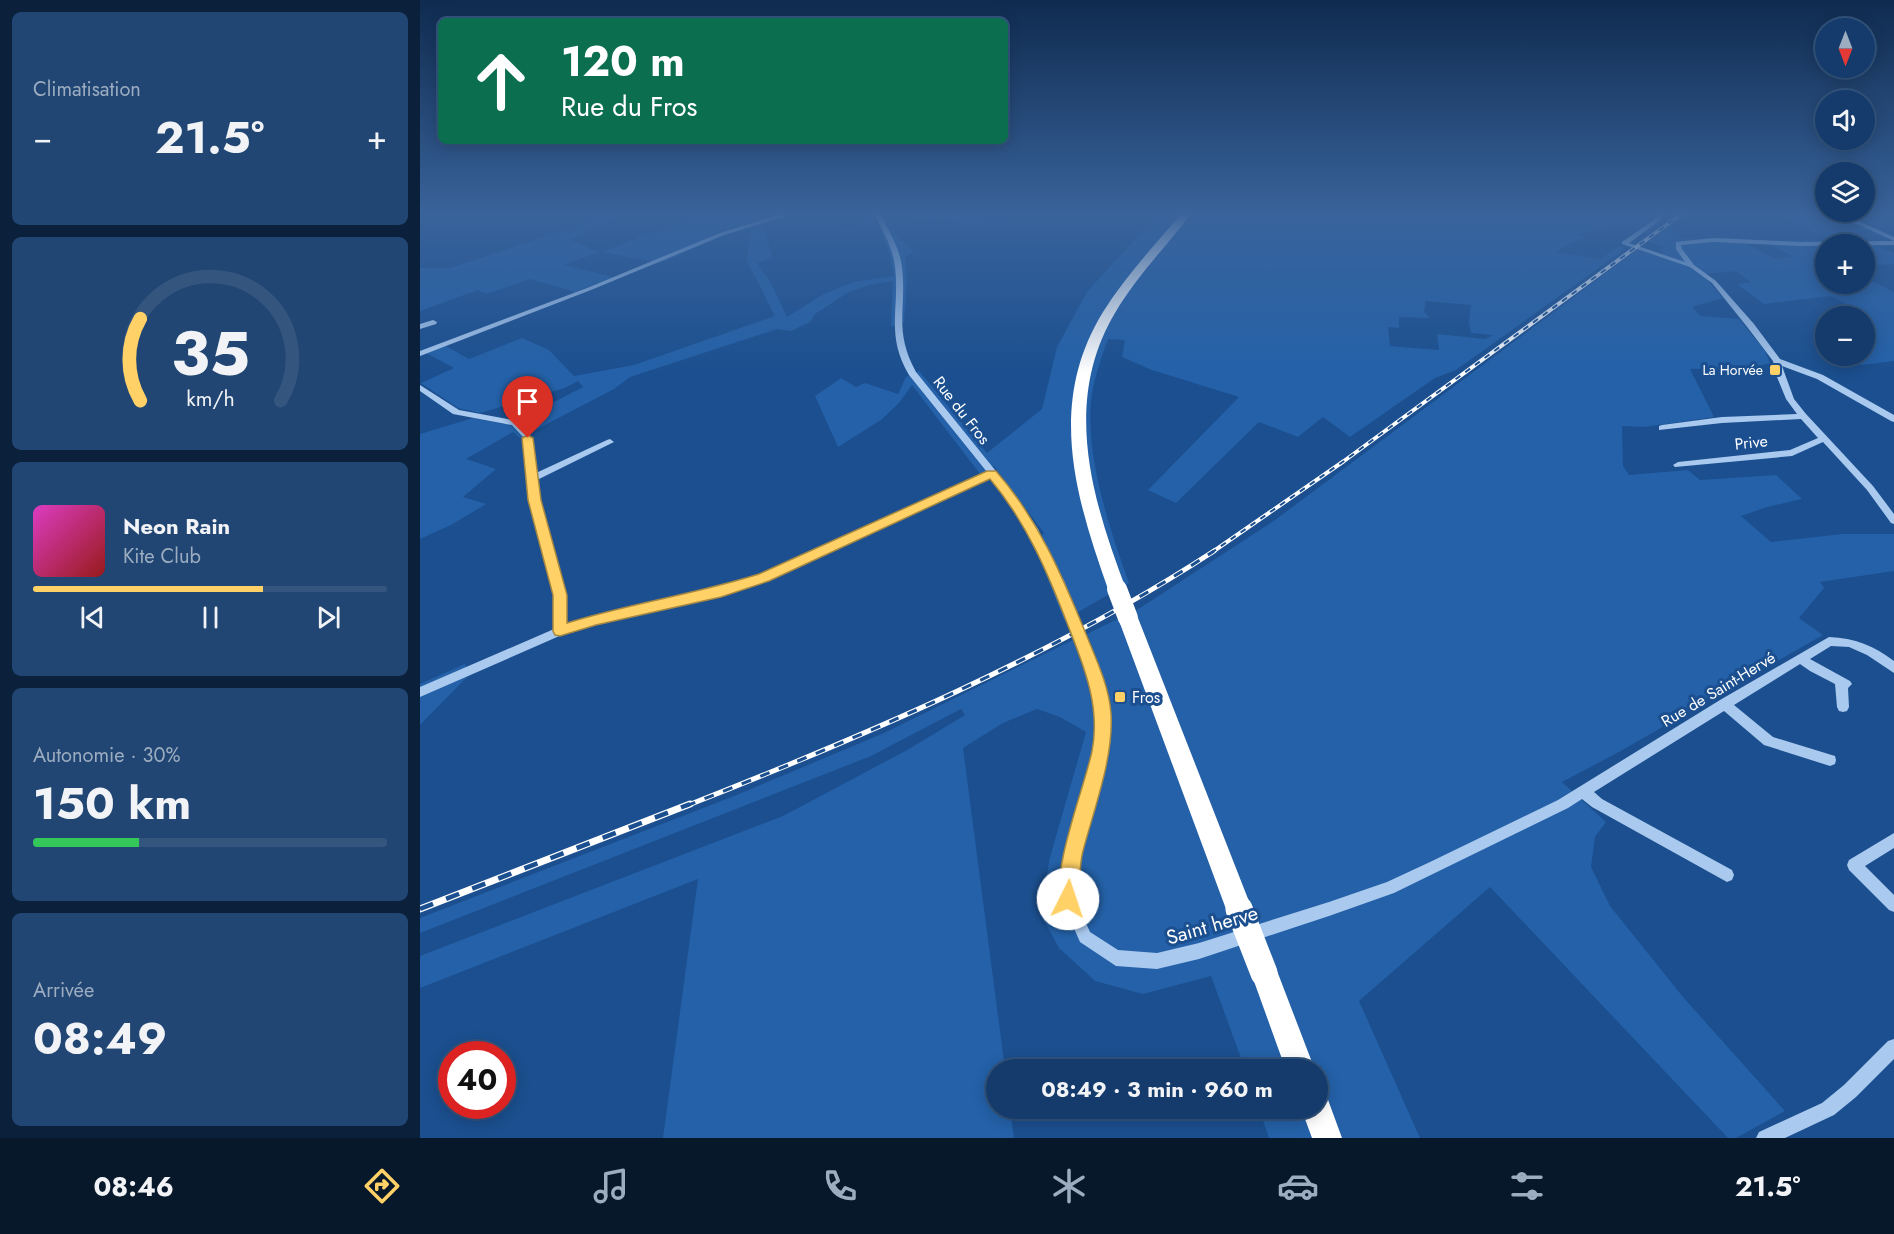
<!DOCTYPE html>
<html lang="fr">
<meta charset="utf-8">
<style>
:root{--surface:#143b6b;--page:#214673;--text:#f1f3f6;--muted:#9dadc1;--line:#33557e;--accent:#ffd166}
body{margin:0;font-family:Jost,sans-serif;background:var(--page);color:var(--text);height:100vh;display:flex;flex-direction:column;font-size:22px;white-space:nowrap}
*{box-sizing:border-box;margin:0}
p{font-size:20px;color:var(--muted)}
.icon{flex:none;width:33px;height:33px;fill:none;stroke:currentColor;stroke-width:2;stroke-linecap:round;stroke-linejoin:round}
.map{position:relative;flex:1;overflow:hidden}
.side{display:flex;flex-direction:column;gap:12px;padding:12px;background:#0b203b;width:420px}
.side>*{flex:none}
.banner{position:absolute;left:18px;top:18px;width:570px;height:126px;border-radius:9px;box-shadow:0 3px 15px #0003,0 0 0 2px var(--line);background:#0b6e4f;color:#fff;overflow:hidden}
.needle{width:39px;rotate:180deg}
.tools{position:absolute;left:1395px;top:18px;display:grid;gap:12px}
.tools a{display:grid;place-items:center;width:60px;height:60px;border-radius:50%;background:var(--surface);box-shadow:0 3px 15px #0003,0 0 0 2px var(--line);font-size:30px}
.speed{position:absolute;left:18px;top:1041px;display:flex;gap:12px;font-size:30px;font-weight:700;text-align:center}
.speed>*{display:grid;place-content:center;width:78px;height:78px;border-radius:50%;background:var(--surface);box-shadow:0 3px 15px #0003,0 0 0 2px var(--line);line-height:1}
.speed .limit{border:9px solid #d22;background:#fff;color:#111}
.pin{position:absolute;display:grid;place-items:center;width:51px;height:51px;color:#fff;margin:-62px -26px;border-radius:50% 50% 50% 0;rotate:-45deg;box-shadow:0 0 6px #0007}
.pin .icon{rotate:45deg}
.me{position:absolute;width:66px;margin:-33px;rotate:4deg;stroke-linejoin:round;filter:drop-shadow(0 0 4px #0008)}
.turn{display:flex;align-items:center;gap:21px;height:126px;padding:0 24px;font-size:27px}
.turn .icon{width:78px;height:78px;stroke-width:2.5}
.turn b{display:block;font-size:42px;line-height:51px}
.big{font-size:45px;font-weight:700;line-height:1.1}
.side .card{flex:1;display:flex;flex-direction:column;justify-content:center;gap:9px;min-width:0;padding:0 21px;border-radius:9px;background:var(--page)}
.side .dial{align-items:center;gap:0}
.dial svg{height:156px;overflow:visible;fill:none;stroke:var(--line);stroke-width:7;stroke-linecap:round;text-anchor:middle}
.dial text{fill:var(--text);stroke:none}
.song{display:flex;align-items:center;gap:18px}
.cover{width:72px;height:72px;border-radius:9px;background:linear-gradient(135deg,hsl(310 70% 55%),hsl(0 70% 35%))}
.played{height:6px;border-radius:3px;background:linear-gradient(90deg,var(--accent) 65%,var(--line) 65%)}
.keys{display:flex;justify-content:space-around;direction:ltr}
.heat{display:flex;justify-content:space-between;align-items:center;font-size:33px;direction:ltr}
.charge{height:9px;border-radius:4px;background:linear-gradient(90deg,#34c759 30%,var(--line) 0)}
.trip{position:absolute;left:566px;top:1059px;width:342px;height:60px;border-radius:30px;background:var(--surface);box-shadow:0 3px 15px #0003,0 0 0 2px var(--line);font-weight:700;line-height:60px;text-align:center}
.dock{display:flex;height:96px;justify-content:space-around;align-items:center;background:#08182b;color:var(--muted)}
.dock .icon{width:42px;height:42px}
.dock .on{color:var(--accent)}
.dock b{font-size:27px;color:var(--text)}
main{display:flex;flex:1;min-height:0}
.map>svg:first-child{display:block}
</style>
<main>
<section class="side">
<div class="card"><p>Climatisation</p>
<div class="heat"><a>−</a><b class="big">21.5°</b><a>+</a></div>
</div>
<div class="card dial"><svg viewBox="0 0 100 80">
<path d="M14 69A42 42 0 1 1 86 69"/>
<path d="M14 69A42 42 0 0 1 14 27" stroke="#ffd166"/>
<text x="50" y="56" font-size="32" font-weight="700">35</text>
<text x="50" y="72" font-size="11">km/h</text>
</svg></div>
<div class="card">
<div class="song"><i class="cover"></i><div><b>Neon Rain</b><p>Kite Club</p></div></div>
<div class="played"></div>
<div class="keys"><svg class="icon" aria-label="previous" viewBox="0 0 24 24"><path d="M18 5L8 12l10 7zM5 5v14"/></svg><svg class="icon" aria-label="pause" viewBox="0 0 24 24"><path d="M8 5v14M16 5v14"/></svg><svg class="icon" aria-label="next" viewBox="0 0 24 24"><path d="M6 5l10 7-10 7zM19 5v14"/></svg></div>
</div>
<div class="card"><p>Autonomie · 30%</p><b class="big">150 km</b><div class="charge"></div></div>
<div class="card"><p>Arrivée</p><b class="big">08:49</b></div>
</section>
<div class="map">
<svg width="1474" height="1138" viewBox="0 0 1474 1138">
<rect width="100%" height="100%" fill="#1b4f8f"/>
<!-- green -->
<path fill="#2461a8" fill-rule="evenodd" d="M189,215h14l-53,25 29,12 -35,13 49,12 -38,15 -45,-13 -43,15 -9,-4 -58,21v-43h30z
M278,215h61l1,4 19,-4h15l-33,8 12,35 -16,5 14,20 16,34 35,-22 31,-13 41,-6 -4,-20 -13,-34 -25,10 -7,-1 28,-15 11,-1 10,18 20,19 -9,5 2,25 -3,40 -13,5 2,-46 -24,4 -22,8 -32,21 -5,8 -19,9 -14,-2 -147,48 -16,12 -94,49 -7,-6 -47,27 30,10 -33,28 23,7 -35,21 -31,14v-105l53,-16 31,6 15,-4 64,-33 -5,-6 -13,7 -85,25 -22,-5 -37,-25 33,-15 -28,-15 18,-8 25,14 53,-21 27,12 25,26 60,-11 141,-49 -28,-55 3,-34 -28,9 -61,27 -59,-11z
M478,215h64v3l49,4 -4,6z
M737,215h508l2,3 -12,9 -12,-4 -64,11 6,4 -17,6 -12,8 45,7 16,-12h8l-7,7 -162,116 -21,8 -85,59 -27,-20 -25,20 -39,-15 -83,81 -28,-13 91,-93 -87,-27 -30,-13 3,-17 -17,-1c-7,20 -15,42 -17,63 -5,57 19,128 38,181l-65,37 -30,-76 10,-11 -50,-67 -14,8 -68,-89 -13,18 -18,17 -43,27 -23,-51 26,-18 15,9 9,-4 33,11 8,-17 13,-6 68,82 55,-44 15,-62 30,-55zM1006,301l45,4 -2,17 2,11 22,2 -8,4 -48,-5 2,16 -49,-4 -2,-19 11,1v-11l31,1 -6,-6z
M1360,215h56l36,15 -23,3 4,3 -29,1z
M1251,225l11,14 57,1 37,19 17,-3 -30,-15 68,-1 10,4h-15v40h38l1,-6 29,14v69l-32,4 -13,-9h15l1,-39 2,-2 -36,-19 -67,8 -27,-20 14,-2 -15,-11 -34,3 21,24 -31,9 8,9 39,3 26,32 5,12 -14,4 -66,2 24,48 -70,10 -22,-1 1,40 6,9 59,-5 12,10 76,-5 26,24 -35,8 -26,9 30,26 71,-8h52v37l-74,11 4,6 -25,30 24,17 -204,117 -57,30 44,40 -11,15 -4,30 19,39 73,91 102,114 -49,27h-8l-238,-251 -131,114 61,137h-151l-10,-29 58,-1v-38l-72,-1 -34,-93 -68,18 -48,-13 -36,-33 -19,-35 10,-56 36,-125 -26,-15 -23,-8 -34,14 -40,25 42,321 -9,1v38l14,1 4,29h-351l35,-259 -278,109v-32l363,-140 126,-67 56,-34 -4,-6 -90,47 -451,177v-15l314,-122 150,-63 189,-93 10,29 14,-9 -10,-26 53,-26 135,-88 362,-270 22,7 5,-5 -5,-2 6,-3 -17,-5z
M1444,245h9l21,8v11l-29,2z
M45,664l3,12 -48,49v-41z"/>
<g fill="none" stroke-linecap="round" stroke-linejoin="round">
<!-- minor -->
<path fill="#a9c9ee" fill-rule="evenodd" d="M359,215h10l-65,20 -133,55 -171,66v-5l167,-63 133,-55z
M455,215h6c8,17 19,33 21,52 5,42 -9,63 14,105l100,124 22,33 25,53 -1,3h-8l-26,-56 -18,-29 -19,-23 -223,104 -47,14 -126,29 -31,10 -144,63v-10l134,-58 1,-34 -26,-95 -5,-62 -12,-13 -59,-11 -33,-23v-6l39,25 59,11 14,17 4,35 71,-33 3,-1 4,3 -77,38 2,20 26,95 1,30c64,-20 130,-30 194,-50l227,-103 -78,-97c-24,-41 -9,-66 -14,-108 -2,-19 -12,-35 -20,-52z
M1237,215h6l-5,7 -29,21 56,19 -9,-13v-7l37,-4 87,4 94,-1v4l-94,1 -87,-4 -32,3 1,4 12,16 22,16 38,43 26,35 43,16 71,40v7l-3,-1 -74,-42 -35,-13 12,33 12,15 67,72 21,28v10l-3,-1 -24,-33 -44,-48 -31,14 -117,11 -2,-2 5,-3 112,-12 28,-12 -17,-19 -79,4 -63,7v-4l3,-1 60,-8 75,-3 -11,-15 -9,-22 -4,-16 -25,-33 -36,-45 -22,-16 -68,-23v-2l32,-22z
M1417,215h8l49,22v4z
M13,320l4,2 -1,2 -16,5v-5z
M1409,637c26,1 45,9 65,24v12l-27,-18 -18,-8 -18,-1 -21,13 40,22 2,3 -4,4 1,19 -2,4 -4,1 -4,-1 -2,-4 -2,-23 -25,-13 -10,-7 -66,41 39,32 62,19 1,4 -1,4 -5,2 -66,-21 -40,-34 -130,81 8,7 130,71 2,5 -2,5 -5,2 -135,-75 -10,-8 -14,9 -174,85 -65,23 -130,43 -42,10 -41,-3 -36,-24 -19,-43 3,-39 31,-111 2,-37 -13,-50 2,-3 4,-2 4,2 2,3 13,50 -2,37 -29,111 -3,39 15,33 28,18 39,3 42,-10 130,-41 58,-20 43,-20 128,-62 162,-100z
M1474,833v15l-29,18 29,29v17l-5,-2 -40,-40 -2,-5 2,-5z
M1474,1039v20l-38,38 -22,18 -49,23h-29l3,-6 63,-29 22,-18 44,-44z"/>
<!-- highway -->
<path fill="#fff" fill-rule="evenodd" d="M760,215h10c-25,33 -54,62 -75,98 -53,89 -23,186 11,276l-2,5 -7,2 -7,-2 -2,-5c-33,-93 -61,-186 -5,-277 22,-35 50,-65 77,-97z
M708,611l7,2 3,5 114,291 -4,9 -9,4 -9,-4 -4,-9 -108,-291 3,-5z
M844,960l10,3 41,107h-29l-35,-97 3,-10z
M897,1093l10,4 15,41h-30l-11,-30h16z"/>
<!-- rail-far2 casing -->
<g stroke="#fff" stroke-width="4">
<path id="rail-far2" d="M791,553l133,-92 336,-246"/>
</g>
<!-- rail-far1 casing -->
<g stroke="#fff" stroke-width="5">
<path id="rail-far1" d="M266,806c178,-70 367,-150 528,-255"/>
</g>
<!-- rail casing -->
<g stroke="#fff" stroke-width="7">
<path id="rail" d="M0,909l270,-105"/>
</g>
<!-- rail-far2 -->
<use href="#rail-far2" stroke="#1b4f8f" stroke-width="2" stroke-dasharray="6" stroke-linecap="butt"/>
<!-- rail-far1 -->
<use href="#rail-far1" stroke="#1b4f8f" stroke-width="3" stroke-dasharray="10" stroke-linecap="butt"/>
<!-- rail -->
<use href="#rail" stroke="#1b4f8f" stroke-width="4.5" stroke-dasharray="14" stroke-linecap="butt"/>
<!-- minor-bridge -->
<path stroke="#a9c9ee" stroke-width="12" d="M638,582l32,80"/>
<!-- highway-bridge-far1 -->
<path stroke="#fff" stroke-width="20" d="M697,589l11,29"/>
<!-- highway-bridge -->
<path stroke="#fff" stroke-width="27" d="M819,909l25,64"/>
</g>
<!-- sky -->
<linearGradient id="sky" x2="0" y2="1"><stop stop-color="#0f2b4f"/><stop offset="0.57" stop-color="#39639b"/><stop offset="1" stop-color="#39639b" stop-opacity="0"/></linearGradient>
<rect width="1474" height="374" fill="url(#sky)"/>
<!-- route -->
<path fill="#ffd166" stroke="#a68842" stroke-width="1.5" d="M108,435l5,3 8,62 26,95v28c64,-20 129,-29 192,-49l228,-103h9c42,48 66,104 90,163 10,25 23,52 25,79 3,44 -17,96 -28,138 -5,18 -1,38 -8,55l-7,2 -6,-2c-13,-31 23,-120 30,-155 9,-45 -9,-87 -25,-128 -20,-52 -41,-101 -77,-144l-221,102 -48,16 -125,28 -36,11 -5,-1 -2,-4v-36l-25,-95 -6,-62z"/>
<!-- markers -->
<g fill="#ffd166" stroke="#1b4f8f" stroke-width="2">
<rect x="1349" y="364" width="12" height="12" rx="3"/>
<rect x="694" y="691" width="12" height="12" rx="3"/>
</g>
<g text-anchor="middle" stroke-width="6" stroke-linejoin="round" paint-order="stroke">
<!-- far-poi labels -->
<g font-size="14" fill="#fff" stroke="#1b4f8f" text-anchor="end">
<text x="1343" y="375">La Horvée</text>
</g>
<!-- street labels -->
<g font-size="16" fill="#fff" stroke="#1b4f8f">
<text transform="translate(542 410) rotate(52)" y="6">Rue du Fros</text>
<text transform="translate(1331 442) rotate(-6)" y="6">Prive</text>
<text transform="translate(1298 689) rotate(-31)" y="6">Rue de Saint-Hervé</text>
</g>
<!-- poi labels -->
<g font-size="16" fill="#fff" stroke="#1b4f8f" text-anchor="start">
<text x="712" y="703">Fros</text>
</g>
<!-- near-street labels -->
<g font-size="20" fill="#fff" stroke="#1b4f8f">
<text transform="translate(792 925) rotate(-16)" y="7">Saint herve</text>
</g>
</g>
</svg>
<div class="tools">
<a><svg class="needle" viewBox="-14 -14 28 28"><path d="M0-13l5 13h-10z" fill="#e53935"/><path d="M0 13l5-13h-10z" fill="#9dadc1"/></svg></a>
<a><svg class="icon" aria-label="sound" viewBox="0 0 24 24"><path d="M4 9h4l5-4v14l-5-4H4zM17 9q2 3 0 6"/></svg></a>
<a><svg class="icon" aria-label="layers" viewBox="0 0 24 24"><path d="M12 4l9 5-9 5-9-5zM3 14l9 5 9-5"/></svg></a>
<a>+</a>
<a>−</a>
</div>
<div class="speed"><div class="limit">40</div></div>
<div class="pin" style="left:108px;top:438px;background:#d93025"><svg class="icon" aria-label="arrive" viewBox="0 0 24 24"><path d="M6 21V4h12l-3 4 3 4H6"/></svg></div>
<svg class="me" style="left:648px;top:899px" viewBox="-20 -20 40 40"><circle r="19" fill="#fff"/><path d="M0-13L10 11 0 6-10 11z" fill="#ffd166"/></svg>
<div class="trip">08:49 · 3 min · 960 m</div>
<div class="banner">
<div class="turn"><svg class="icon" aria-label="ahead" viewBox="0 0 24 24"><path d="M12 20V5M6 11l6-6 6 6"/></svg><div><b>120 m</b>Rue du Fros</div></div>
</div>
</div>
</main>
<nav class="dock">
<b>08:46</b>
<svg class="icon on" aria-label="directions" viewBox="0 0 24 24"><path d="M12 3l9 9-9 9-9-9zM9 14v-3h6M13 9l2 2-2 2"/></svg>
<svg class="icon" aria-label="music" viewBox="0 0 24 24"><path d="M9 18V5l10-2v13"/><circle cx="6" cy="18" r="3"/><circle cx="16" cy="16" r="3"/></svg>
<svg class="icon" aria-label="phone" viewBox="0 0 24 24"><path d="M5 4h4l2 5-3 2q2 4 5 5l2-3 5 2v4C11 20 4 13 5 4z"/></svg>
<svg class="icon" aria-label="climate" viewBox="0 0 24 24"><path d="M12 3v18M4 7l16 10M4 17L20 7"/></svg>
<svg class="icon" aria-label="car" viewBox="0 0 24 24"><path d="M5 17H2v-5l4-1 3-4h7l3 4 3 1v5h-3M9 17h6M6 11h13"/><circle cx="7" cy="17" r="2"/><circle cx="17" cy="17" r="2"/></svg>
<svg class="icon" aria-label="filters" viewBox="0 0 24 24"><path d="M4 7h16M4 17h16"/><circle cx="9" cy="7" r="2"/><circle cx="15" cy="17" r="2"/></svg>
<b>21.5°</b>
</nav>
